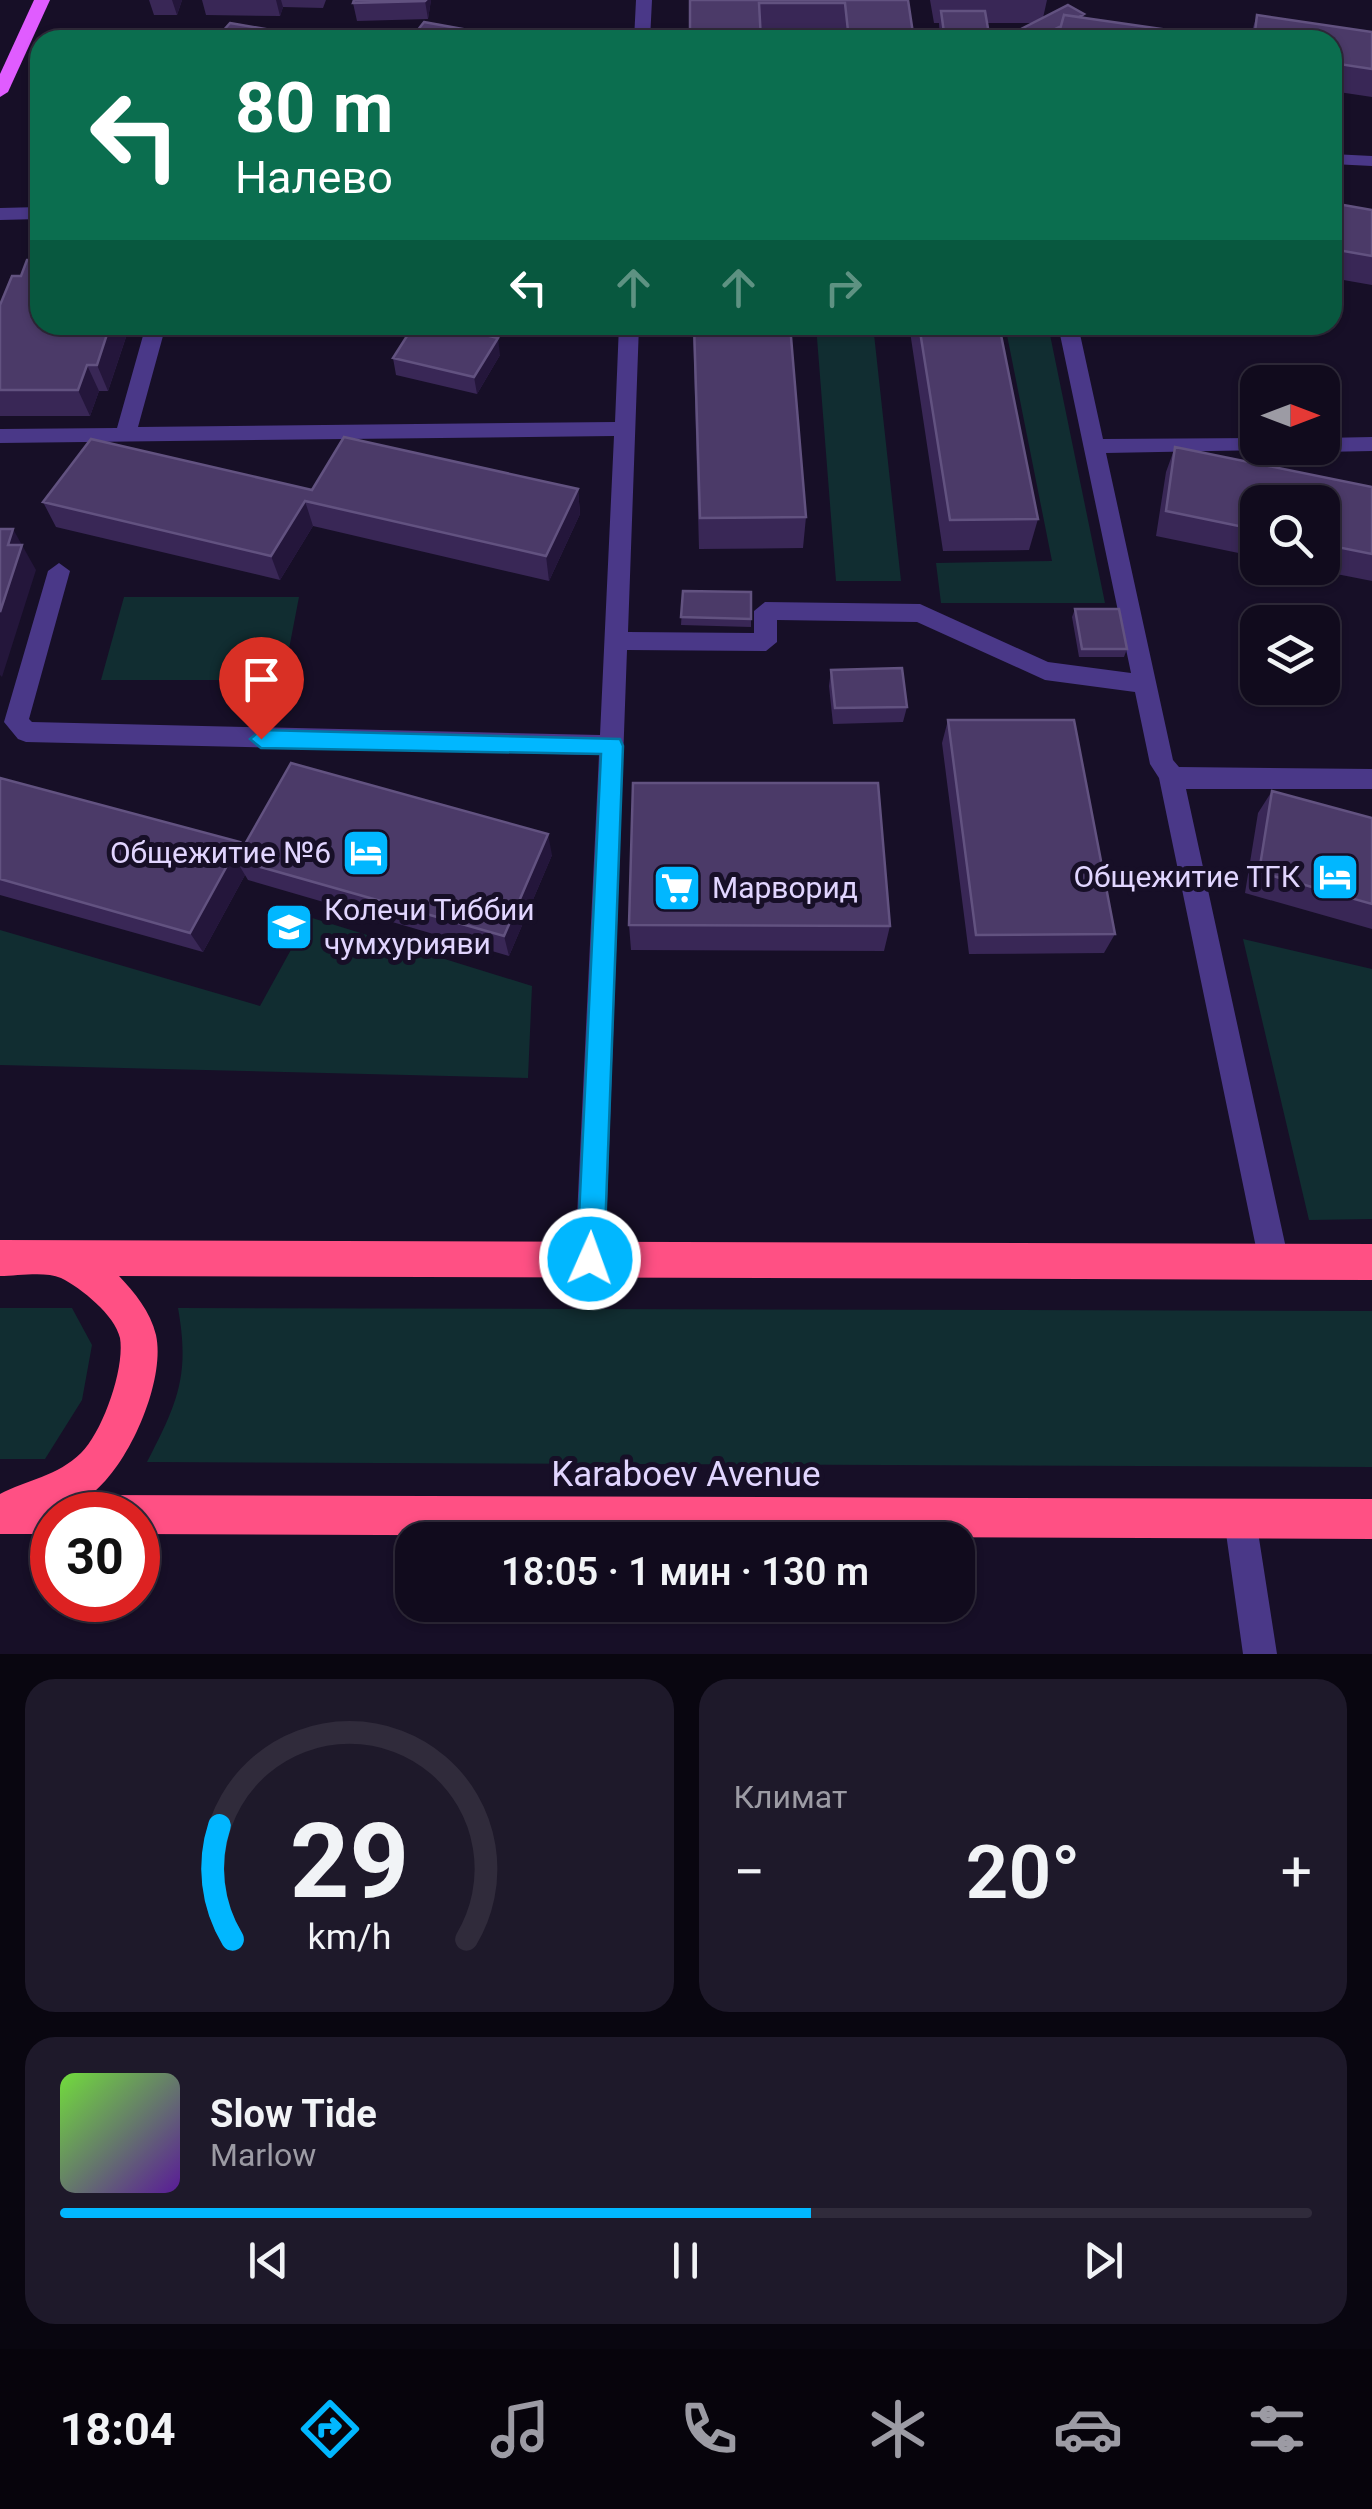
<!DOCTYPE html>
<html lang="ru">
<meta charset="utf-8">
<style>
:root{--surface:#110b1d;--page:#1e192a;--text:#f1f3f6;--muted:#9c9ba4;--line:#302b3b;--accent:#01b7ff}
body{margin:0;font-family:Roboto,sans-serif;background:var(--page);color:var(--text);height:100vh;display:flex;flex-direction:column;font-size:38px;white-space:nowrap}
*{box-sizing:border-box;margin:0}
p{font-size:32px;color:var(--muted)}
.icon{flex:none;width:55px;height:55px;fill:none;stroke:currentColor;stroke-width:2;stroke-linecap:round;stroke-linejoin:round}
.map{position:relative;height:1654px;overflow:hidden}
.side{display:flex;flex-direction:column;gap:25px;padding:25px;background:#090610;flex:1}
.side>*{flex:none}
.banner{position:absolute;left:30px;top:30px;width:1312px;height:305px;border-radius:30px;box-shadow:0 2px 8px #0004,0 0 0 2px var(--line);background:#0b6e4f;color:#fff;overflow:hidden}
.needle{width:65px;rotate:90deg}
.controls{position:absolute;left:1240px;top:365px;display:grid;gap:20px}
.controls a{display:grid;place-items:center;width:100px;height:100px;border-radius:20px;background:var(--surface);box-shadow:0 2px 8px #0004,0 0 0 2px var(--line);font-size:50px}
.speed{position:absolute;left:30px;top:1492px;display:flex;gap:20px;font-size:50px;font-weight:700;text-align:center}
.speed>*{display:grid;place-content:center;width:130px;height:130px;border-radius:50%;background:var(--surface);box-shadow:0 2px 8px #0004,0 0 0 2px var(--line);line-height:1}
.speed .limit{border:15px solid #d22;background:#fff;color:#111}
.pin{position:absolute;display:grid;place-items:center;width:85px;height:85px;color:#fff;margin:-102px -42px;border-radius:50% 50% 50% 0;rotate:-45deg;box-shadow:0 0 10px #0007}
.pin .icon{rotate:45deg}
.me{position:absolute;width:110px;margin:-55px;rotate:2deg;stroke-linejoin:round;filter:drop-shadow(0 0 8px #0008)}
.turn{display:flex;align-items:center;gap:35px;height:210px;padding:0 40px;font-size:45px}
.turn .icon{width:130px;height:130px;stroke-width:2.5}
.turn b{display:block;font-size:70px;line-height:85px}
.lanes{display:flex;align-items:center;height:95px;padding:0 40px;background:#0003;justify-content:center;gap:50px;direction:ltr}
.lanes .off{opacity:.35}
.big{font-size:75px;font-weight:600;line-height:1.1}
.side .widget{flex:1;display:flex;flex-direction:column;justify-content:center;gap:15px;min-width:0;padding:0 35px;border-radius:30px;background:var(--page)}
.side .dial{align-items:center;gap:0}
.dial svg{height:260px;overflow:visible;fill:none;stroke:var(--line);stroke-width:7;stroke-linecap:round;text-anchor:middle}
.dial text{fill:var(--text);stroke:none}
.song{display:flex;align-items:center;gap:30px}
.cover{width:120px;height:120px;border-radius:15px;background:linear-gradient(135deg,hsl(100 70% 55%),hsl(270 70% 35%))}
.played{height:10px;border-radius:5px;background:linear-gradient(90deg,var(--accent) 60%,var(--line) 60%)}
.keys{display:flex;justify-content:space-around;direction:ltr}
.heat{display:flex;justify-content:space-between;align-items:center;font-size:55px;direction:ltr}
.side .tiles{flex:1;display:grid;gap:25px;grid-template-columns:1fr 1fr}
.widget:last-child{grid-column:span 2}
.trip{position:absolute;left:395px;top:1522px;width:580px;height:100px;border-radius:30px;background:var(--surface);box-shadow:0 2px 8px #0004,0 0 0 2px var(--line);font-weight:600;line-height:100px;text-align:center}
.menu{display:flex;height:160px;justify-content:space-around;align-items:center;background:#07040c;color:var(--muted)}
.menu .icon{width:70px;height:70px}
.menu .active{color:var(--accent)}
.menu b{font-size:45px;color:var(--text)}
.map>svg:first-child{display:block}
</style>
<div class="map">
<svg width="1372" height="1654" viewBox="0 0 1372 1654">
<rect width="100%" height="100%" fill="#170f27"/>
<!-- green -->
<path fill="#112d31" d="M816,325h57l28,256h-65z
M1005,325h43l57,278h-164l-5,-40 116,-2z
M124,597h175l-16,83h-182z
M309,917l223,69 -4,92 -528,-13v-135l260,76z
M1243,939l129,30v250l-63,1z
M0,1308h72l20,37 -10,55 -37,59h-45z
M178,1308l1194,3v156l-1225,-5c31,-60 43,-87 31,-154z"/>
<g fill="none" stroke-linecap="round" stroke-linejoin="round">
<!-- minor -->
<path fill="#4a3888" fill-rule="evenodd" d="M636,0h16l-2,40h-16z
M1332,154l40,2v10l-40,-2z
M40,207v12l-40,1v-12z
M146,325h20l-28,102 477,-5 4,-97h20l-11,307 126,1v-22l11,-9 155,2 128,58 83,11 -73,-348h20l25,114 155,-1v10h9l-2,2 -159,3 67,307 6,7 193,2v20h-186l103,473 -4,11 -11,4 -11,-4 -4,-11 -100,-484 -9,-14 -15,-72 -90,-12 -128,-58 -140,-2v22l-11,9 -139,-1 -22,609 -4,11 -11,4 -11,-4 -4,-11 24,-504 -573,-13 -8,-3 -14,-17 44,-151 11,-8 11,8 -41,148 3,3 568,13 14,-299 -614,7v-14l117,-1z
M1372,437v14l-50,1 -9,-4h9v-10z
M1240,1503l12,4 4,12 21,135h-34l-19,-135 4,-12z"/>
<!-- major -->
<path fill="#e05cff" fill-rule="evenodd" d="M34,0h16l-42,92 -8,5v-23z"/>
<!-- highway -->
<path fill="#ff5084" fill-rule="evenodd" d="M0,1240l1372,4v36l-1253,-4c16,17 31,35 37,59 10,46 -28,133 -66,160l1282,4v40l-1234,-5v-19h-86v19h-52v-40c26,-14 58,-18 81,-41 22,-22 44,-85 39,-115 -5,-23 -39,-50 -59,-60 -16,-7 -43,-2 -61,-2z"/>
</g>
<!-- wall -->
<path fill="#392756" d="M149,0h33l-5,15h-23z
M202,0h124l-3,8 -40,-1 -3,9 -74,-1z
M431,0l-3,19 -71,2 -4,-18z
M689,0h219l6,40h-71l-1,-4h-81z
M930,0h117l-4,18 41,-4 -1,4 -34,22h-22l-6,-3 2,-9 9,-5h-45l3,17h-50l-1,-17h-5z
M1257,15l115,17v65l-40,-6v-51h-83z
M1332,203l40,7v75l-40,-7z
M0,305l40,20h90l-22,66h-9l-9,25h-90z
M693,325h97l16,192 -3,31 -104,1z
M909,325h90l39,194 -9,31 -86,1z
M500,355l-23,39 -81,-19 -3,-17z
M1175,447l197,40v94l-66,-13h16v-66h-64v55l-102,-21 10,-64z
M578,489l2,25 -31,67 -236,-55 -33,54 -224,-53 -13,-25 269,-12z
M683,591l68,1v35l-70,-2z
M1075,609l52,40 -3,8h-45l-7,-40z
M831,670l76,37 -4,15 -70,2 -4,-38z
M948,720l167,214 -11,19 -135,1 -27,-211z
M0,778l243,70 309,7 -43,101 -261,-76 -3,-5 -42,77 -203,-57z
M1272,791l100,27v111l-127,-36 13,-80z
M629,925l261,1 -6,25 -253,-1z"/>
<!-- shaded-wall -->
<path fill="#24163b" d="M172,0h10l-5,15z
M276,0h5l2,7 -3,9z
M426,0h5l-3,19 -3,-18z
M1084,14l-2,10 -33,16h-10v-3z
M110,325h20l-22,66 -11,-26z
M498,338l2,17 -23,39 -3,-17z
M87,365l12,26 -9,25 -12,-26z
M578,489l2,25 -31,67 -3,-25z
M305,501l8,25 -33,54 -9,-24z
M13,529l23,41 -34,107 -2,-2v-63l8,-67z
M548,834l4,21 -43,101 -5,-20z
M240,842l11,21 -15,-3 9,15 -42,77 -13,-19z"/>
<!-- building -->
<path fill="#4b3a68" stroke="#625280" stroke-width="2.5" d="M354,0h72l-1,1 -72,2z
M690,0h218l6,40h-65l-4,-37h-86l2,37h-71z
M1068,5l16,9 -5,3 -15,-2 -3,11 -22,11 -16,-9z
M941,11h44l5,29h-45z
M1064,15l174,25h-181z
M1257,15l115,17v37l-40,-6v-23h-78z
M424,22l99,18h-113z
M230,23l99,17h-114z
M1332,203l40,7v46l-40,-7z
M27,260h13v65h70l-13,40h-10l-9,25h-78v-85l12,-29h9z
M414,325h29l55,13 -24,39 -81,-19z
M694,325h96l16,192 -106,1z
M919,325h80l39,194 -88,1z
M344,437l234,52 -32,67 -241,-55 -34,55 -228,-54 48,-63 221,51z
M1175,447l197,40v67l-50,-10v-42h-64v28l-92,-19z
M0,529h13l-5,16h14l-22,67z
M683,591l68,1v27l-70,-2z
M1075,609h44l8,40h-45z
M902,668l5,39 -72,1 -4,-38z
M948,720h126l41,214 -139,1z
M291,763l257,71 -44,102 -268,-76z
M0,778l240,64 -50,91 -190,-54z
M633,783h245l12,143 -261,-1z
M1272,791l100,27v86l-113,-32z"/>
<!-- route -->
<path fill="#01b7ff" stroke="#0177a6" stroke-width="2.5" d="M261,730l359,9 3,7 -19,513 -4,10 -10,4 -9,-4 -4,-10 24,-505 -340,-6 -11,-9z"/>
<!-- icons -->
<defs>
<g id="hotel-square" transform="scale(2.5)"><rect x="-9" y="-9" width="18" height="18" rx="4" fill="#01b7ff" stroke="#170f27"/><path d="M-6-4.5h1.5V1H6V5H4.5V3h-9V5H-6ZM-4 0a1.8 1.8 0 1 1 3.6 0ZM.5 0V-2.5h3Q6-2.5 6 0Z" fill="#fff"/></g>
<g id="supermarket-square" transform="scale(2.5)"><rect x="-9" y="-9" width="18" height="18" rx="4" fill="#01b7ff" stroke="#170f27"/><path d="M-6-5.5h2.5l.6 2H6L4.5 2H-2.5L-4.4-4H-6ZM-1.5 3.2a1.3 1.3 0 1 0 .1 0ZM3 3.2a1.3 1.3 0 1 0 .1 0Z" fill="#fff"/></g>
<g id="university-square" transform="scale(2.5)"><rect x="-9" y="-9" width="18" height="18" rx="4" fill="#01b7ff" stroke="#170f27"/><path d="M0-5L7-2L0 1L-7-2ZM-4 1L0 2.5L4 1V4Q0 6-4 4Z" fill="#fff"/></g>
</defs>
<g fill-rule="evenodd">
<use href="#hotel-square" x="366" y="853"/>
<use href="#hotel-square" x="1335" y="877"/>
<use href="#supermarket-square" x="677" y="888"/>
<use href="#university-square" x="289" y="927"/>
</g>
<g text-anchor="middle" stroke-width="10" stroke-linejoin="round" paint-order="stroke">
<!-- poi labels -->
<g font-size="30" fill="#e1d5ff" stroke="#170f27" text-anchor="end">
<text x="331" y="863">Общежитие №6</text>
<text x="1300" y="887">Общежитие ТГК</text>
<text x="712" y="898" text-anchor="start">Марворид</text>
<text x="324" y="920" text-anchor="start">Колечи Тиббии<tspan x="324" dy="34">чумхурияви</tspan></text>
</g>
<!-- near-street labels -->
<g font-size="35" fill="#e1d5ff" stroke="#170f27">
<text x="686" y="1486">Karaboev Avenue</text>
</g>
</g>
</svg>
<div class="controls">
<a><svg class="needle" viewBox="-14 -14 28 28"><path d="M0-13l5 13h-10z" fill="#e53935"/><path d="M0 13l5-13h-10z" fill="#9c9ba4"/></svg></a>
<a><svg class="icon" aria-label="search" viewBox="0 0 24 24"><circle cx="10" cy="10" r="6"/><path d="M15 15l6 6"/></svg></a>
<a><svg class="icon" aria-label="layers" viewBox="0 0 24 24"><path d="M12 4l9 5-9 5-9-5zM3 14l9 5 9-5"/></svg></a>
</div>
<div class="speed"><div class="limit">30</div></div>
<div class="pin" style="left:261px;top:739px;background:#d93025"><svg class="icon" aria-label="arrive" viewBox="0 0 24 24"><path d="M6 21V4h12l-3 4 3 4H6"/></svg></div>
<svg class="me" style="left:590px;top:1259px" viewBox="-20 -20 40 40"><circle r="17" fill="#01b7ff" stroke="#fff" stroke-width="3"/><path d="M0-11L8 9 0 5-8 9z" fill="#fff"/></svg>
<div class="trip">18:05 · 1 мин · 130 m</div>
<div class="banner">
<div class="turn"><svg class="icon" aria-label="left" viewBox="0 0 24 24"><path d="M17 20v-9H6M10 6l-5 5 5 5"/></svg><div><b>80 m</b>Налево</div></div>
<div class="lanes"><svg class="icon" aria-label="left" viewBox="0 0 24 24"><path d="M17 20v-9H6M10 6l-5 5 5 5"/></svg><svg class="icon off" aria-label="ahead" viewBox="0 0 24 24"><path d="M12 20V5M6 11l6-6 6 6"/></svg><svg class="icon off" aria-label="ahead" viewBox="0 0 24 24"><path d="M12 20V5M6 11l6-6 6 6"/></svg><svg class="icon off" aria-label="right" viewBox="0 0 24 24"><path d="M7 20v-9h11M14 6l5 5-5 5"/></svg></div>
</div>
</div>
<section class="side">
<div class="tiles">
<div class="widget dial"><svg viewBox="0 0 100 80">
<path d="M14 69A42 42 0 1 1 86 69"/>
<path d="M14 69A42 42 0 0 1 10 34" stroke="#01b7ff"/>
<text x="50" y="56" font-size="32" font-weight="700">29</text>
<text x="50" y="72" font-size="11">km/h</text>
</svg></div>
<div class="widget"><p>Климат</p>
<div class="heat"><a>−</a><b class="big">20°</b><a>+</a></div>
</div>
<div class="widget">
<div class="song"><i class="cover"></i><div><b>Slow Tide</b><p>Marlow</p></div></div>
<div class="played"></div>
<div class="keys"><svg class="icon" aria-label="previous" viewBox="0 0 24 24"><path d="M18 5L8 12l10 7zM5 5v14"/></svg><svg class="icon" aria-label="pause" viewBox="0 0 24 24"><path d="M8 5v14M16 5v14"/></svg><svg class="icon" aria-label="next" viewBox="0 0 24 24"><path d="M6 5l10 7-10 7zM19 5v14"/></svg></div>
</div>
</div>
</section>
<nav class="menu">
<b>18:04</b>
<svg class="icon active" aria-label="directions" viewBox="0 0 24 24"><path d="M12 3l9 9-9 9-9-9zM9 14v-3h6M13 9l2 2-2 2"/></svg>
<svg class="icon" aria-label="music" viewBox="0 0 24 24"><path d="M9 18V5l10-2v13"/><circle cx="6" cy="18" r="3"/><circle cx="16" cy="16" r="3"/></svg>
<svg class="icon" aria-label="phone" viewBox="0 0 24 24"><path d="M5 4h4l2 5-3 2q2 4 5 5l2-3 5 2v4C11 20 4 13 5 4z"/></svg>
<svg class="icon" aria-label="climate" viewBox="0 0 24 24"><path d="M12 3v18M4 7l16 10M4 17L20 7"/></svg>
<svg class="icon" aria-label="car" viewBox="0 0 24 24"><path d="M5 17H2v-5l4-1 3-4h7l3 4 3 1v5h-3M9 17h6M6 11h13"/><circle cx="7" cy="17" r="2"/><circle cx="17" cy="17" r="2"/></svg>
<svg class="icon" aria-label="filters" viewBox="0 0 24 24"><path d="M4 7h16M4 17h16"/><circle cx="9" cy="7" r="2"/><circle cx="15" cy="17" r="2"/></svg>
</nav>
